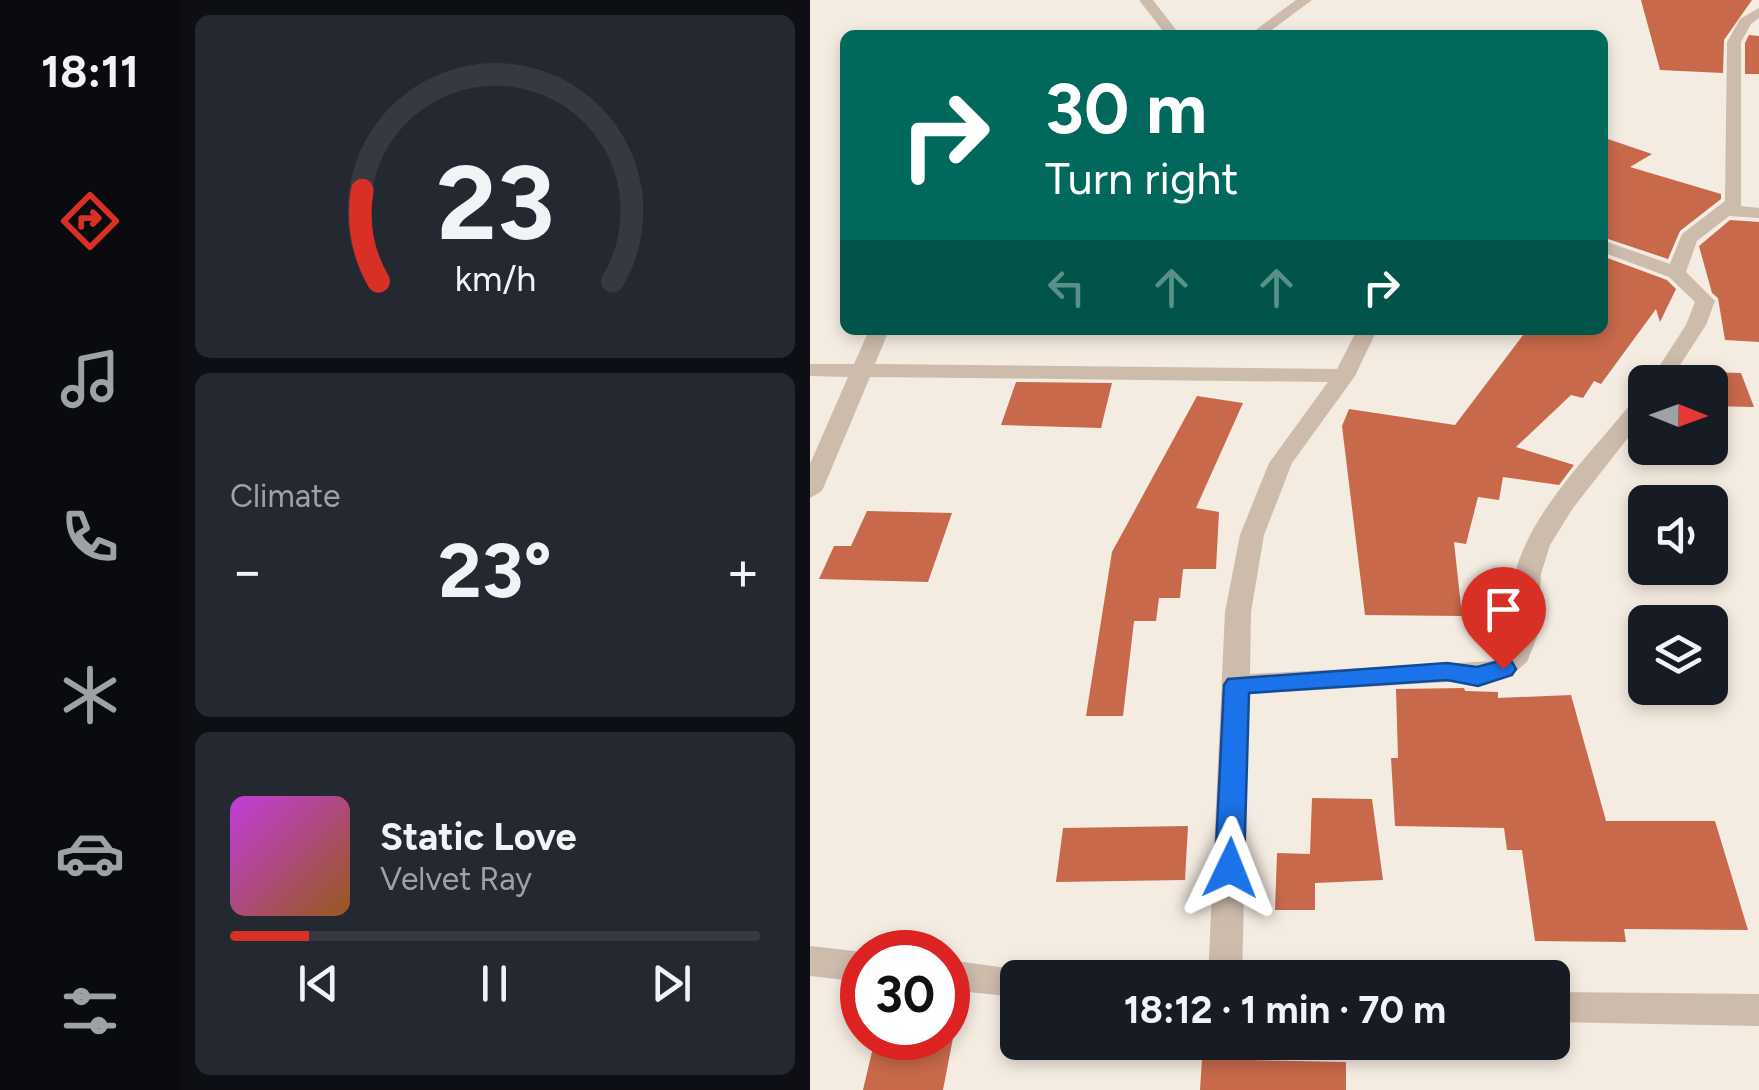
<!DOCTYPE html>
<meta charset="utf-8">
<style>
:root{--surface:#171b24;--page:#242831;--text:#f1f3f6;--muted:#9ea1a6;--line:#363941;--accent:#d93025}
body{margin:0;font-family:Figtree,sans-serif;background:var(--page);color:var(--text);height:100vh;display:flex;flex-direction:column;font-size:38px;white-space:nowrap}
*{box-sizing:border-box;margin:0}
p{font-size:32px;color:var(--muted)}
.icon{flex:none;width:55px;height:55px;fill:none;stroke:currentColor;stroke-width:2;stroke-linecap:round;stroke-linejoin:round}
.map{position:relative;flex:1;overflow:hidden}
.drawer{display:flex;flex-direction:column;gap:15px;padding:15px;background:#0d0f14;width:630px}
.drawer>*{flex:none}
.top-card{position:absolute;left:30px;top:30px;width:768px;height:305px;border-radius:15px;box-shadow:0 5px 15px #0003;background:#00695c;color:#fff;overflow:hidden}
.needle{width:65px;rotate:91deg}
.controls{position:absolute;left:818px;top:365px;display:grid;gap:20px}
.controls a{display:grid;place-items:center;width:100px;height:100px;border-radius:15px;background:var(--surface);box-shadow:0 5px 15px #0003;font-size:50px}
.speed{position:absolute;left:30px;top:930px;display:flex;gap:20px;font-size:50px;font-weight:700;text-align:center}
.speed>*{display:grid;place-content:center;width:130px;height:130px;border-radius:50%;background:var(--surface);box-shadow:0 5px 15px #0003;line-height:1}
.speed .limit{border:15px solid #d22;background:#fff;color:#111}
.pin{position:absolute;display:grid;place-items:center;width:85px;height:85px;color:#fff;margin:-102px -42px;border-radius:50% 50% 50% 0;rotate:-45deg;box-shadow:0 0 10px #0007}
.pin .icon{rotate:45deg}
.me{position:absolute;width:110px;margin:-55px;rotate:2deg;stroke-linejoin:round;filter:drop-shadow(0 0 8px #0008)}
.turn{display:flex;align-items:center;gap:35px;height:210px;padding:0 40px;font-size:45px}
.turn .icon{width:130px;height:130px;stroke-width:2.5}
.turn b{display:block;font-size:70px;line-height:85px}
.lanes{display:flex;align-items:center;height:95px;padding:0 40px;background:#0003;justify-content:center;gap:50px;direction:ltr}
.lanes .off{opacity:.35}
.big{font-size:75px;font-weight:700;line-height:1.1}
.drawer .tile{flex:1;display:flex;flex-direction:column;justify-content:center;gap:15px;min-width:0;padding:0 35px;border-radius:15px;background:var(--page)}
.drawer .dial{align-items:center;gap:0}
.dial svg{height:260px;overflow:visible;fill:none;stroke:var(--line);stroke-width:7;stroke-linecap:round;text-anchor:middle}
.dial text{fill:var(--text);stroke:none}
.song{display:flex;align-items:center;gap:30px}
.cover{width:120px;height:120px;border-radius:15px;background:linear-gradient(135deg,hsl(290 70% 55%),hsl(30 70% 35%))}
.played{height:10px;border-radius:5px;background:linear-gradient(90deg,var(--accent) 15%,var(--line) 15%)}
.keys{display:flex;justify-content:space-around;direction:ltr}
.heat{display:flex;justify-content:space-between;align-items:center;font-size:55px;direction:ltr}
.trip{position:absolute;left:190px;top:960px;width:570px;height:100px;border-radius:15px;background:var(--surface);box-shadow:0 5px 15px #0003;font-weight:700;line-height:100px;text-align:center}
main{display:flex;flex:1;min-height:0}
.menu{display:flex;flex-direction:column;width:180px;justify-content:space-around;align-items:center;background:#090b0e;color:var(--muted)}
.menu .icon{width:70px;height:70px}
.menu .current{color:var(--accent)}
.menu b{font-size:45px;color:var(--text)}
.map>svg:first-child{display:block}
</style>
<main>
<nav class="menu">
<b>18:11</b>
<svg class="icon current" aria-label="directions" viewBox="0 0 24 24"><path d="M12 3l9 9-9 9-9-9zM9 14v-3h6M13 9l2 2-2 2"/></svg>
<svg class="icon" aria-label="music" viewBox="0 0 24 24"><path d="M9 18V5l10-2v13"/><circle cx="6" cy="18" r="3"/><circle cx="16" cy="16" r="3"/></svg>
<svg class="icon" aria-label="phone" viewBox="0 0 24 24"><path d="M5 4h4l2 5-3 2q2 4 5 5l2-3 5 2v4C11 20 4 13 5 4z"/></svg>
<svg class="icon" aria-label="climate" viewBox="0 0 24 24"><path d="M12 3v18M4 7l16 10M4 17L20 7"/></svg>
<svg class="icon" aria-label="car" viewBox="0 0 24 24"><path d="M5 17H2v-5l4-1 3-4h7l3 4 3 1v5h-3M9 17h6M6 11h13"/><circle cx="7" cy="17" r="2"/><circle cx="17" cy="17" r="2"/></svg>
<svg class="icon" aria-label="filters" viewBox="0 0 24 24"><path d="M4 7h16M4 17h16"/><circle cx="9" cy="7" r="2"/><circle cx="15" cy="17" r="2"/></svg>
</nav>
<section class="drawer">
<div class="tile dial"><svg viewBox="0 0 100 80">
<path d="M14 69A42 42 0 1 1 86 69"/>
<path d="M14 69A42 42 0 0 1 9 41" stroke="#d93025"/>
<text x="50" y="56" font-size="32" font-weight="700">23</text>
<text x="50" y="72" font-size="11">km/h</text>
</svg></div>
<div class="tile"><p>Climate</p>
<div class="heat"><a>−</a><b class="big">23°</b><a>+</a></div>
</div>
<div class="tile">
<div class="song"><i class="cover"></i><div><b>Static Love</b><p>Velvet Ray</p></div></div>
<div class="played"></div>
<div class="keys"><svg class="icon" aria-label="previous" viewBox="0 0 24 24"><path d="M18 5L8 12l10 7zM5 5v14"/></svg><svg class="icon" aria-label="pause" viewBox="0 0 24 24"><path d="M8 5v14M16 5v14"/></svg><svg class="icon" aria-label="next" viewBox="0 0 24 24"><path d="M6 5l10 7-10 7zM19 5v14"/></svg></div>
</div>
</section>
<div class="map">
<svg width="949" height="1090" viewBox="0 0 949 1090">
<rect width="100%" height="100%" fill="#f4ebe1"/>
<!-- building -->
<path fill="#c8694b" d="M831,0h111l-28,40 -1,33 -63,-3z
M939,35l10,1v38h-14v-31z
M792,137l50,17 -22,13 91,27v5l-41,32 -12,28 -66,-22z
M920,220l29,2v120l-34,-2 -7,-42 -6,-5 -13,-47z
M792,256l65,24 9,9 -16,33 -4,-13 -55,75 -7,-3 -11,17 -12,-3 -55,52 58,18 -15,20 -56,-8 -4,23 -21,-3 -12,47 -12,-2 8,74 -97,-1 -23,-189 7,-17 106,16 72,-95h75z
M900,372l31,1 13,34 -44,-1z
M206,382l96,1 -11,45 -100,-3z
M387,396l46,7 -47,105 23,4 -3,57h-33l-3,29h-21l-3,23h-22l-11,95h-37l26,-164z
M57,511l85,2 -24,69 -109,-3 15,-33h17z
M654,688l1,3 33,1v6l73,-3 35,126h109l33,109 -124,-1 2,13 -91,-1 -13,-91h-15l-3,-22 -109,-2 -4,-68h7l-2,-69z
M502,798l60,1 11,81 -68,3v27h-40l2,-57 33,1z
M378,826l-3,54 -129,2 7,-54z
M143,1038l-10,52h-80l12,-51z
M392,1059l144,3v28h-146z"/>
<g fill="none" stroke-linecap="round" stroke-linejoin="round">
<!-- street -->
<path fill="#cdbbac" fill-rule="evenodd" d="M329,0h14l27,35h-14z
M486,0h16l-47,35h-16z
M949,8v10l-8,6 -10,18v164l18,2v10l-30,-2 -32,25 -11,31 29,29 -9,24 -37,57h-20l37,-57 9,-23 -26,-25 -67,-25v-12l68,24 12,-30 43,-33 2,-159 13,-23z
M59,330h20l-14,34 462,5 20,-39h20l-22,46 -63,87 -28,72 -13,77 -1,62 243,-13c31,-22 14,-69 26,-101 23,-62 78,-113 118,-164l8,-2v22l-72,92 -23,37 -9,29 -4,63 -10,25 -15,13 -18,6 -47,1 -198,12 -7,284h-34l17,-366 15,-77 29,-72 59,-81 -458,-5 -48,114 -12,7v-34l38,-87 -38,-1v-12h44z
M0,946l53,6 -1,30 -52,-6z
M138,960l82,11 3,7h-15v19l-70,-7z
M742,992l207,2v32l-207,-4z"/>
</g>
<!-- route -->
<path fill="#1a73e8" stroke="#114b97" stroke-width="2.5" d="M693,660l9,2 4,7 -4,6 -34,11 -31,-6 -198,13 -5,175 -4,8 -10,4 -10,-4 -5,-8 9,-183 4,-6 219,-16 30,4z"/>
</svg>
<div class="controls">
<a><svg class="needle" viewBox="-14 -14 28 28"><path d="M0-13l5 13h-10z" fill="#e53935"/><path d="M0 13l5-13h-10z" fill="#9ea1a6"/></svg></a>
<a><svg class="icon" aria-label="sound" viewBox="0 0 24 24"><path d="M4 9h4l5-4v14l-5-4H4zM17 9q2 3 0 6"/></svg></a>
<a><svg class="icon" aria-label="layers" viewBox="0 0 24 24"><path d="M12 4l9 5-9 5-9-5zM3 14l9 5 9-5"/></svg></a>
</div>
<div class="speed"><div class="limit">30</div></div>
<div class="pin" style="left:693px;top:669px;background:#d93025"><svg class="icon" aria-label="arrive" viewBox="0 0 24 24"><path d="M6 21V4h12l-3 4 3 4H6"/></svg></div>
<svg class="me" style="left:420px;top:868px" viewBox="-20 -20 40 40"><path d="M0-17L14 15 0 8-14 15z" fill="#1a73e8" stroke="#fff" stroke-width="4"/></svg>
<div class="trip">18:12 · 1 min · 70 m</div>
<div class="top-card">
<div class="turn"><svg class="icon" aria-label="right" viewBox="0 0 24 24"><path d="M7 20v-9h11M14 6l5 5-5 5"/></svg><div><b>30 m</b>Turn right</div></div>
<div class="lanes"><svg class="icon off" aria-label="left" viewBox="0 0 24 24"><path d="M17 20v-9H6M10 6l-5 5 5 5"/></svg><svg class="icon off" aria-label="ahead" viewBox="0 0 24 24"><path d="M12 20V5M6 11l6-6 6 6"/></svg><svg class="icon off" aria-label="ahead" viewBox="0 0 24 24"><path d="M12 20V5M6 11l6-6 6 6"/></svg><svg class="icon" aria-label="right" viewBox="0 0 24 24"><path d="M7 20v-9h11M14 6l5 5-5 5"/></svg></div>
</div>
</div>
</main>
